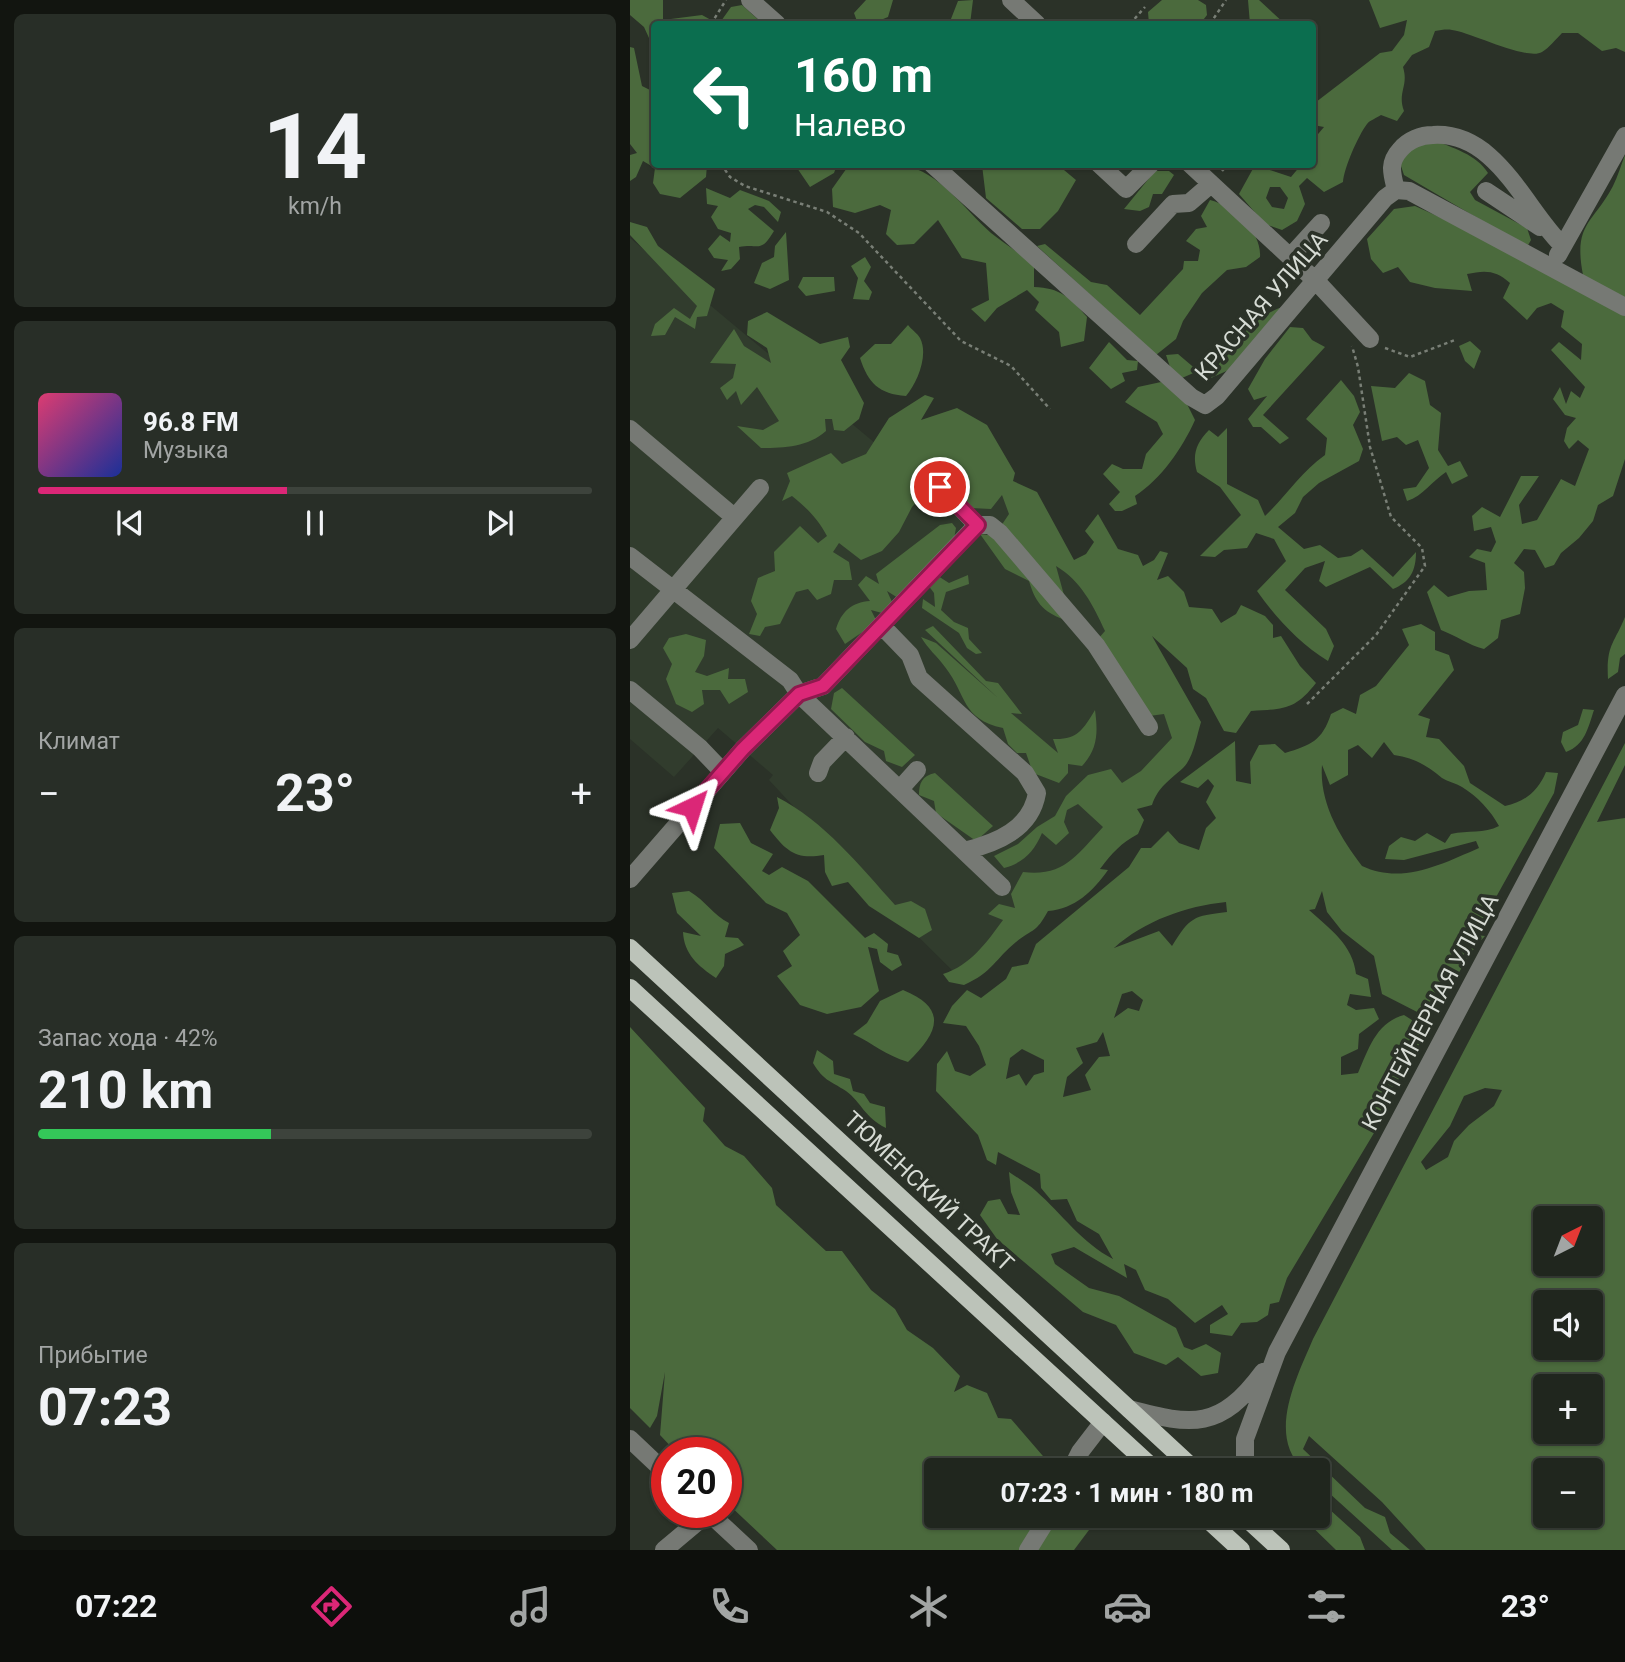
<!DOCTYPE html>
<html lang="ru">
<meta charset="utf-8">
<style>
:root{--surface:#20261e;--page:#282e27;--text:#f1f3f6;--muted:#a2a5a4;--line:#3d433c;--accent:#db2777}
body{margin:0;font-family:Roboto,sans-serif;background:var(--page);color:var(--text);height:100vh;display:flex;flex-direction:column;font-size:26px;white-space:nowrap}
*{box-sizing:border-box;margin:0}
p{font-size:23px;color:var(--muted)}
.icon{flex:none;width:38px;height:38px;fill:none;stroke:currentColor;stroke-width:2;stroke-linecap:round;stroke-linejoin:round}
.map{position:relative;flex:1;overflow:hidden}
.details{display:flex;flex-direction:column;gap:14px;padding:14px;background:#121510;width:630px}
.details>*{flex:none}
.top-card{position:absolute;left:21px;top:21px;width:665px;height:147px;border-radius:7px;box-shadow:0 2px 5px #0004,0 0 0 2px var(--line);background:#0b6e4f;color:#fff;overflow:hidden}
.needle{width:46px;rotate:42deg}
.tools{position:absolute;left:903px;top:1206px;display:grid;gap:14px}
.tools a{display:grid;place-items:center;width:70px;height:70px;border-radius:7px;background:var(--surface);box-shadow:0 2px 5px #0004,0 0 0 2px var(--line);font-size:35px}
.speed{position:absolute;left:21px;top:1437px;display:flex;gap:14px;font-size:35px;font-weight:700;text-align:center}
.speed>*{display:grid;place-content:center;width:91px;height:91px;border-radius:50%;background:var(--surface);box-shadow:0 2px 5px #0004,0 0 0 2px var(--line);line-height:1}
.speed .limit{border:10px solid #d22;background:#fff;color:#111}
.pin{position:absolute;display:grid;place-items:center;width:60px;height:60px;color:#fff;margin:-30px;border:4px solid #fff;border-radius:50%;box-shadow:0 2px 7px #0007}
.me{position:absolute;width:77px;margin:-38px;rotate:41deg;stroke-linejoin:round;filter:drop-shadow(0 0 5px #0008)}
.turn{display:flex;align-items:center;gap:24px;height:147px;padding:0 28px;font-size:32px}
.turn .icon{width:91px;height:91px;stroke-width:2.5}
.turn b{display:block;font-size:49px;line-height:60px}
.big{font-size:52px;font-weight:700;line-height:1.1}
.details .widget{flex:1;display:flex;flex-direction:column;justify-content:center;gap:10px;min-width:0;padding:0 24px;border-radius:10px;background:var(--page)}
.details .dial{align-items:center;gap:0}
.dial b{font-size:91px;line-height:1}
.song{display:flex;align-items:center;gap:21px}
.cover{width:84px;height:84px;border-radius:10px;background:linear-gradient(135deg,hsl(340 70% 55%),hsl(230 70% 35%))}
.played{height:7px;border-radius:4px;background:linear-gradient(90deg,var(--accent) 45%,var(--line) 45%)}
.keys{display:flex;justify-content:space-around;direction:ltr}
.heat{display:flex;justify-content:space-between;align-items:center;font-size:38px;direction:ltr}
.charge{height:10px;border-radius:5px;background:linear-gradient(90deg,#34c759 42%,var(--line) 0)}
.trip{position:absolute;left:294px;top:1458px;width:406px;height:70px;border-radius:7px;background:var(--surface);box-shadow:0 2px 5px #0004,0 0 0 2px var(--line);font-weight:700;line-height:70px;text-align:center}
.tab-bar{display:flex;height:112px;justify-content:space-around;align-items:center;background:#0d0f0c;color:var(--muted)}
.tab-bar .icon{width:49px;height:49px}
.tab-bar .active{color:var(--accent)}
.tab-bar b{font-size:32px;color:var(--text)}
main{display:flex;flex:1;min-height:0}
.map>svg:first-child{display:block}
</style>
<main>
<section class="details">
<div class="widget dial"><b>14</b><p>km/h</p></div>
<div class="widget">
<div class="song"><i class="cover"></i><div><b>96.8 FM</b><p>Музыка</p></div></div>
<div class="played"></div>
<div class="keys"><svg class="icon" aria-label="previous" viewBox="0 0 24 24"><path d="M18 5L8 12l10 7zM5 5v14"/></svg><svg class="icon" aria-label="pause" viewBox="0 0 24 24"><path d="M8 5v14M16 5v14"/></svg><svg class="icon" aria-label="next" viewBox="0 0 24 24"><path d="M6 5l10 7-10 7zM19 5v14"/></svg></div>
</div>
<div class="widget"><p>Климат</p>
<div class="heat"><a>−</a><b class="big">23°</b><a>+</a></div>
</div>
<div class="widget"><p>Запас хода · 42%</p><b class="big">210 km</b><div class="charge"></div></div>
<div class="widget"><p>Прибытие</p><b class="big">07:23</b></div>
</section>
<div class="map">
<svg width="995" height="1550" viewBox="0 0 995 1550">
<rect width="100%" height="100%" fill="#2b3228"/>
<!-- built -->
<path fill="#313c2d" d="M0,238l270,226 100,2 201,256 -173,187 -69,68 -89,-88 -101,-109 4,-5 -55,-47 -44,49 -44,-38z"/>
<!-- forest -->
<path fill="#4b6a3d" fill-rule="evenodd" d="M0,0h33v20l39,-5 9,5 -5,4h-52v25l-10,-22 -14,-12z
M236,0h27l-5,17 -17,7h-13l-4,-11z
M343,0l-3,24h-21l9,-23z
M532,0h36l8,5 1,10 -7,9h-51l-1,-12z
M618,0h11l26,24h-35z
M739,0h256v52l-9,-4 -14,3 -24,-18h-16c-6,6 -13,15 -20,19 -15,9 -72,-20 -90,-22 -5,-1 -11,0 -17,1l-6,16 -17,8 -9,12c6,19 -6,25 1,44l-7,10 -16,-6c-4,3 -11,5 -14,9 -9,12 -23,44 -24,58l-19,10 -17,-14 -8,8 6,18 -8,17 -15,9 -17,-6 -26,-30 16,-29 36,12 10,-12 11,-1 1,-24 11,-13 -11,-2 3,-23 64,-49 12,-2 12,-16 3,-15 -27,8zM640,187h10l8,11 -4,11 -12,-2 -6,-9z
M112,5l21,19h-44l12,-17z
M0,47l4,1 8,38 12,6v72l53,1 -1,12 -26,21 -20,-4 -7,-11 2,-15 -12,-7 -7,16 -6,4v-26l7,-2 -7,-9z
M802,140c20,7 45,15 56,33l-18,19 5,8 52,28 4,12 -4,7 -123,-72 -4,-12 11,-13z
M995,155v146l-42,-26c-10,-52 10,-51 30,-89 5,-10 8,-21 12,-31z
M165,165h42l-3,8 -24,14z
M219,165c16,0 37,-4 54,0 37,7 61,44 88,68 14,11 29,20 43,33v21c26,1 36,10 53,30l-3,24 -23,6 -2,-15 -24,-22 4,-8 -12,-12 -30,18 -12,14 -14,-13 18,-9 -3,-37 -24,-5 -24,-38 -24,24 -17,1 -11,-11 5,-24 -11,-5 -25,8 -22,-6 -1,-18z
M352,165h76l18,15 -18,31 -18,18h-18l-36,-31z
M525,171h14l5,4 -12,19h-9l-4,13 -9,4 -16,-2z
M76,188l24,10 10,-8 29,11 12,11 -3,10 -14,-15 -9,-2 -7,4 26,22c-14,23 -14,12 -35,16l1,12 -9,10 -10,2 7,-11 -14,-2 -6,-9 12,-14 10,7 1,-9 -13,-4 -7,-12 7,-11 -11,-2z
M580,200c24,6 52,32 50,57l-14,10 -19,3 -25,23 -19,28 -7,18 -20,16 -119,-109 8,-2 46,38 16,3 33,30 43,-46 1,-8h14l2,-11 -14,-9 10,-12 11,-2 -6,-11z
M785,206l51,23 159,87v143l-12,37 -15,9 -5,16 -14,17 -18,15 -7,12 -9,3 -10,-18 -11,-1 -10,14 10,9 1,16 -5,26 -19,6 -3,18 -14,11c-16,-4 -27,-13 -43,-19l-14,-38 7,-7 14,12 21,-6 18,-1 -2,-27 -16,-6 8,-8 14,3 5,-10 -5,-15 -17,4 -2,-15 10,-9 18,10 21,-41h18l-20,29 3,19 15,-4 24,-41 14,7 14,-37 -11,-9 -9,9 -5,-8 3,-13 9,-10 -11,-3 -12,-16 7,-12 6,17 5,-13 9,7 5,-11 -34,-37 8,-8 22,18 1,-16 -21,-17 3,-16 -13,-8 -14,5 -10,12 -24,-22 7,-15c-14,-13 -25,-13 -43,-9l5,17 -37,-3 -25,-6 -12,-15 -15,6 -12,-14 -4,-20 27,-30z
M0,222l17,5 11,19 57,43 -8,27 -10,1 -2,12 -20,-12 -10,18 -14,1 4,-12 19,-16 16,11 7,-13 -67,-71z
M156,232l3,48 -19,9 -16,-6 8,-20 12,-6 1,-11z
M235,257l6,10 -7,14 8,11 -3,8 -16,-1 5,-21 -7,-12z
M173,277h31l1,14 -29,5 -8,-9z
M657,306l-56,63 -20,9c13,-26 47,-67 76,-72z
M137,312l53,32 28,-7 2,10 -9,13 23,43 -5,16 -15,12 -10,-1 -2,-11h-7l1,12c-18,16 -42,17 -65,17l-24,-22 26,4 16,-9 -22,-34 -16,18 -5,-14 -9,9 -7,-12 13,-10 3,-14 -26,-1 24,-34 10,17 27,17 -4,-15 -20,-13 1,-14z
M278,325c3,4 10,9 12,13 9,17 -3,45 -14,58 -27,-2 -38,-13 -46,-38l15,-14h16z
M660,327l13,1 9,12 13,7 -62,68 26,23 -9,6 -19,-17h-8l-5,-8 19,-23 -13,4 -6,-11 17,-30z
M840,341l11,10 -7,18 -9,-8 -6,-15z
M479,342l18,18 11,1 -1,9 -15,3 3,8 -14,8 -22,-21z
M548,354l20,17 -16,7 -11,-8 -5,-15z
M779,373l16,8 5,24 11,8 -3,37 10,16 12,-5 8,15 -16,8 -6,-12c-14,9 -23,24 -39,29l-4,-12 13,-2 13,-19 -11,-28 -12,5 -9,-8 -15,4 -11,-55 24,2z
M711,380l13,16 6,16 -7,13 10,24 -4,12 -40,22 -16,14 -8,16 -17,14 26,22 16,-4 18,13 13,-2 11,-7 31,28 23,-25c0,19 -6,30 -23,37l-23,-22 -44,20 -7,-6 6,-20 -20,7 -20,22 41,39 8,17 -6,15c-29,-18 -52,-43 -71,-70l29,-30 -12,-22 -18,-6 -9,15 -23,2 -9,7 -15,-1 41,-41 -21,-28 -23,-15c-5,-17 -1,-29 12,-42l9,7 9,-9v56l31,16 7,16c21,-20 36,-44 60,-61l2,-17 -21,-19z
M531,382l25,20 9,18c-13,29 -34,59 -60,76l2,8 -15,7h-7l-6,-7 11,-12 -17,-18 9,-10 11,5h19l4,-15 17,-20 -6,-12 -32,-20 13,-15z
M295,395l9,3 -13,22 36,-12 30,17 28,48 -2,8 24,11 37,68 12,-6 8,-12 -9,-11 13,-17 20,35 20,6 5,11 11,-6 6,-9 8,2 -11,27 11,-4 16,16 5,15 23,2 9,14 15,-9 5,-9 24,11 8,9v13l8,-2 19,30 16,17c-21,27 -32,26 -65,28l-15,22 -12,-2 -18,-33 -13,-9 -6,-21 -35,-32 49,86c-4,13 -8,37 -18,46 -13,12 -25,19 -31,37l-15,4 7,11 -6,14c-17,9 -26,19 -38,35l8,1c-15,21 -33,39 -60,41 -12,22 -14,17 -32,31 -21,17 -23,30 -52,43l-15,-3 -6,-8c28,-9 43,-31 60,-54l-15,-6 11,-10 16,4 -4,-14 12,-22c41,5 54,-17 80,-45l-25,-23 -11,6 -3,12 5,11 -13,12 -14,-12c-8,19 -19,30 -38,35l-10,-12 24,-12 19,-17 18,-11 11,-20 22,-21 23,-6 11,14 19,-12 31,-33 -8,-24 -15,2 -51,-77 7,-8c-12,-26 -24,-50 -49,-65l11,40 -66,-80 8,-12 -7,-19 -11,14 -20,-1 -21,-26 -14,-1 -24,26 -13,25 -17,19 -21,9 -22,-17 -6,9 16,10 3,18h-18l-3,14 -14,6 -9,-11 -12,3 -16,32 -15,3 -5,9 -11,-2 8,-20 -6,-13 7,-23 17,-7 -1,-19 26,-26 18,17 9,-7c-9,-17 -20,-28 -35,-40l-10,5 8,-20 -3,-8 44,-20 11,11 24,-10 23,-36z
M322,523l4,5 -3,16 -55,54 -11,-7 6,13 -11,9 -11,-3 6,12 -32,22 -9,-15c5,-17 16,-27 34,-28l-12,-16 8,-9 13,8 -3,-10 64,-49z
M350,534l16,2 72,85c-23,-8 -32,-16 -39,-40l-24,-12z
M338,575l1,9 -23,8 -5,18 13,12 14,6 1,11 13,14 -6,1 -9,-6 -8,-15 -37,-25 1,-9 12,8 -1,-14 -6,-8 10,-9 11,7z
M995,617v37l-5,4 -2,14 -10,7c-2,-34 6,-35 17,-62z
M791,624l14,8v18l14,5 5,15 -36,45 12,4 -4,18 13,2 25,27 6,17 35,23c20,-4 33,-15 41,-34l12,1 -4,20 -79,142 10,1c-27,27 -31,60 -62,79l-41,-21 -8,-38 -32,-25 -15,-19 -5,-21 -7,18 -6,1c21,19 44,35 47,64l12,5 3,18 -21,-3 -3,11 9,5 18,-2 5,11 -20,15 -1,15 -17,8v18l17,-2c11,-25 18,-50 46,-58l22,14c-7,14 -13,32 -23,45 -12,14 -18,24 -20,44l-96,160 -8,24 -9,2 -2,11 -11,7 -16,1 -9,13 -22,-3v-8l18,-11 -6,-9 -27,18 -27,-24 -23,-9 -9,-20 -12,-6 3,14 -53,-31 -23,7 4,10 34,24 30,8 57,32 8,19 8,3 14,-6 15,9 -3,20 -17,3 -23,-19 -12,8 -32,-12 -18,-28 -33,-13 -86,-73 -17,-24 8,-14 12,-2 8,15 12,1 -9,-23 -2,-20c9,6 19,12 27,19 26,23 46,52 77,68l-14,-25 -22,-13 -10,-22 -16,1 -10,-12 -1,-14 -42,-22 -2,13 -9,-5 -9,-25 -42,-44 1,-27 10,-13 8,20 15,5 16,-11 -7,-19 -13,-20 -23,-3 9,-17 15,-16 14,8 25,-19 6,-12 16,-3 8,-20 93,-77 12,-19h10l17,-17 11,12 20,7 7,-22 10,-10 -10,-16 8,-16 -6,-7 -10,9 -18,-6 55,-41 1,40 15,3 -1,-22 9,-17 16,-1 10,9c26,-8 37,-12 46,-39l12,-6 13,6 4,-19 16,-9 33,-41 -7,-16zM754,742l10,13c21,3 32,10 48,23 6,4 14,5 20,9 15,9 29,24 37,39 -15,8 -31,4 -48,8l-6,9 -18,-10 -12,8 -14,-4 -12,9 -4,13 19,1 72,-19 3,7c-37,16 -77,37 -117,18 -22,-29 -43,-63 -40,-101l8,20 18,-10v-25l10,-5 14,13zM596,902l1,10c-34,4 -37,5 -55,34l-13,-15 -45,17c30,-27 72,-42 112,-46zM502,991l11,9 -4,11 -11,-3 -14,10 8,-24zM473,1032l7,24 -11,1 -14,18 6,15 -28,7 4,-20 16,-14 -7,-15 21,-6zM392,1049l22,11v12l-10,3 -8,11 -7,-12 -13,5 4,-21z
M303,626l53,55 12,2 24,31 -11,-1 47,40 -5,-14c24,1 30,-9 42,-29 3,22 3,39 -13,56l-14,-2v9l-9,10 -26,-10 -7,-20h-9l-9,-9 -5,-16c-42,-9 -36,-33 -58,-61 -8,-11 -17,-18 -24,-30l15,6 62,55 -73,-68z
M56,634l20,6 -2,16 -9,16 12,4 22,-8 -1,11h17l3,13 -19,12 -9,-14h-18l2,14 -12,8 -16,-8 -10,-25 6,-15 -9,-16 6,-10z
M212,688l73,67 -13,12 -16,-6 -2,-10 -19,-9 -34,-33 3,-16z
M953,709l11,1c-6,18 -9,35 -28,42l-5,-10 2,-10 15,-7z
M995,743v22l-28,57 28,-4v732h-199l-44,-48 -73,-66 -6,13 62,59 20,9 5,16 20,17h-18l-74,-67v-13h-14c-38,-34 -7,-93 9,-131zM855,1088l17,2 -8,16 -25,19 -15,16 -6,16 -22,13 -5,-8 29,-36 14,-30zM915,1218h46v46h-46zM915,1302h46v46h-46zM915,1386h46v46h-46zM915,1470h46v46h-46z
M305,773l58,53 -17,15 -40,-28 -2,-12 -15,-6c0,-12 3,-19 16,-22z
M147,797c47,24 83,69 118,108l16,-4 14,8 7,21 -13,8 -50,-32 -21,-24 -16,4 -7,-14 -1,-17c-28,5 -38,-4 -54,-25l9,-22z
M110,823l11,20 22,11 -11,17 7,4 13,-8 26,14 57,57 9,-5 14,11 -1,8 11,3 4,10 -10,6 -12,-9 -3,-13 -9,-2 11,44 -18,16 -34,7 -27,-9 -23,-29 15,-10 -9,-15 17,-16 -13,-22 -21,-10 -52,-55 6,-24z
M59,891c17,10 24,24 40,32l-4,14 13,1 6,7 -19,9 -1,12 -8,12c-18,-12 -32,-24 -33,-46l18,4 -24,-23 -5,-20z
M273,990c47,19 34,44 5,72 -23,-7 -34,-18 -55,-28l14,-11 13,-22z
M0,1027l75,81 -2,13 22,25 19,10 28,32 4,17 50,46h16l29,39 24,19 12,21 26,18 27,28 -6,16 13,-7 20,8 11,25 13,1 44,51h-119v46h151l5,10 -18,24h-297l-50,-47 -1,-51h-50l-16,-17 5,-63 -8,44 -7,12 -20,-20z
M187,1050l16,11 1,13 16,5 3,12 11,3 6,9 15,4 1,21c-22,-11 -24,-25 -40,-37 -17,-11 -22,-10 -33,-28z
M688,1499l42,38 5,13h-29l-35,-34h17z"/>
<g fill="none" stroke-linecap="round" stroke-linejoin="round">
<!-- path -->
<path stroke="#797f76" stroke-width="2.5" stroke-dasharray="3.5 3.5" stroke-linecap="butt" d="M81,24l15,-24
M500,24l15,-17
M580,24l16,-24
M91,164l9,13 15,9 82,26 32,21 102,108 50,25 39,43
M592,171l6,-7
M755,348l25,9 45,-17
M677,704l69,-69 49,-69 -3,-18 -31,-31 -21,-70 -12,-80 -6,-21"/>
<!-- minor -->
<path stroke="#767974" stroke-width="18" d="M120,0l27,24
M381,0l26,24
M302,164l259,233 14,8 12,-9 168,-198 11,-8 13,1 216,116
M469,164l27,25 25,-25
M560,164l127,118 53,57
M766,190c-4,-16 -8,-27 4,-40 8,-10 21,-15 33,-15 64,-4 92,75 130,111
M856,191l54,36
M506,244l37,-40 16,-1 22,-19
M928,255l67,-119
M660,257l31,-34
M0,429l104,88
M311,487l36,38
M0,556l160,124 9,14 203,193
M251,625l29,30 9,23 106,95 12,20c-6,36 -40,50 -73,58
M0,640l130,-152
M0,690l70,58 22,23
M188,773l4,-11 24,-25
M270,789l17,-19
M0,879l113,-130 56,-55 24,-8 154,-161h13l10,8 96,112 53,82
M499,1409c64,17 91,21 134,-37
M0,1439l37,35
M441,1470l9,-18 23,-30
M615,1470v-31l32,-87 348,-657
M78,1512l41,38
M34,1550l44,-37
M398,1550l21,-34"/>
<!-- major -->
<path stroke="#bcc3b9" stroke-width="18" d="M0,948l565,522
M0,988l525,482
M574,1516l37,34
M614,1516l37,34"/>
</g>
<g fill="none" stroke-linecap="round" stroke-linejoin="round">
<!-- route casing -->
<g stroke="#8e194d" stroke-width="18">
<path id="route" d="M62,807l51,-58 56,-55 24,-8 155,-161 -38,-38"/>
</g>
<!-- route -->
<use href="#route" stroke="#db2777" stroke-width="12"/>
</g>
<g text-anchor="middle" stroke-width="7" stroke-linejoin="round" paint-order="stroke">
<!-- street labels -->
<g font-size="23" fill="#d6dbd4" stroke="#2b3228">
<text transform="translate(631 306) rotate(-49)" y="8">КРАСНАЯ УЛИЦА</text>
<text transform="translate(800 1012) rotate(-62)" y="8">КОНТЕЙНЕРНАЯ УЛИЦА</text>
<text transform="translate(299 1191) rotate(43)" y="8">ТЮМЕНСКИЙ ТРАКТ</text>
</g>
</g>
</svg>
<div class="tools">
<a><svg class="needle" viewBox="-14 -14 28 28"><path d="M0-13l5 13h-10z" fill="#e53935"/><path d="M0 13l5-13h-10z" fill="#a2a5a4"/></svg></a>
<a><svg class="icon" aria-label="sound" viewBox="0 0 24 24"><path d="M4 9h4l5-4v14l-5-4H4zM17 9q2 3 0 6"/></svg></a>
<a>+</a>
<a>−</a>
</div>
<div class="speed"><div class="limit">20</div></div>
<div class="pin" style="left:310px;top:487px;background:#d93025"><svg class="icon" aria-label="arrive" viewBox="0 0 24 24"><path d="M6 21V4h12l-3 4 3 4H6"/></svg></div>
<svg class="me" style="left:62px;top:807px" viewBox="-20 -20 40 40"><path d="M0-17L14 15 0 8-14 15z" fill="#db2777" stroke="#fff" stroke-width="4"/></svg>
<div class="trip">07:23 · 1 мин · 180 m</div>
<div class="top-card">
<div class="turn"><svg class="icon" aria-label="left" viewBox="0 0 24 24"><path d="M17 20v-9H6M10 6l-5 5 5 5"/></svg><div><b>160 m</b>Налево</div></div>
</div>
</div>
</main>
<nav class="tab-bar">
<b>07:22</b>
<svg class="icon active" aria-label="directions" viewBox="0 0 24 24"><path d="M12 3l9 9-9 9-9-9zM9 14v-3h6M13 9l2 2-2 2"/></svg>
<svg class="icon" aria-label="music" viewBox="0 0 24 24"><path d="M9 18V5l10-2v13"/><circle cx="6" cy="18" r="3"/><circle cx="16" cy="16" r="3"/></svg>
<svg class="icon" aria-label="phone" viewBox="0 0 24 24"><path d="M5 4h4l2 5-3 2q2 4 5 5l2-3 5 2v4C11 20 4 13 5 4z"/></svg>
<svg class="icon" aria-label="climate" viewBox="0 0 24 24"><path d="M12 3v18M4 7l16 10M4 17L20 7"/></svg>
<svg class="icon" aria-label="car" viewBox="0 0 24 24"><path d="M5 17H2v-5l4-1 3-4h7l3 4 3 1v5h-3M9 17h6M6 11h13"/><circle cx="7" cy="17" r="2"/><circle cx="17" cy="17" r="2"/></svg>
<svg class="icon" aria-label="filters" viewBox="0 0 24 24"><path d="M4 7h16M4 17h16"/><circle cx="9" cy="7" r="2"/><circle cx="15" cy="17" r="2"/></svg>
<b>23°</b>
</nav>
